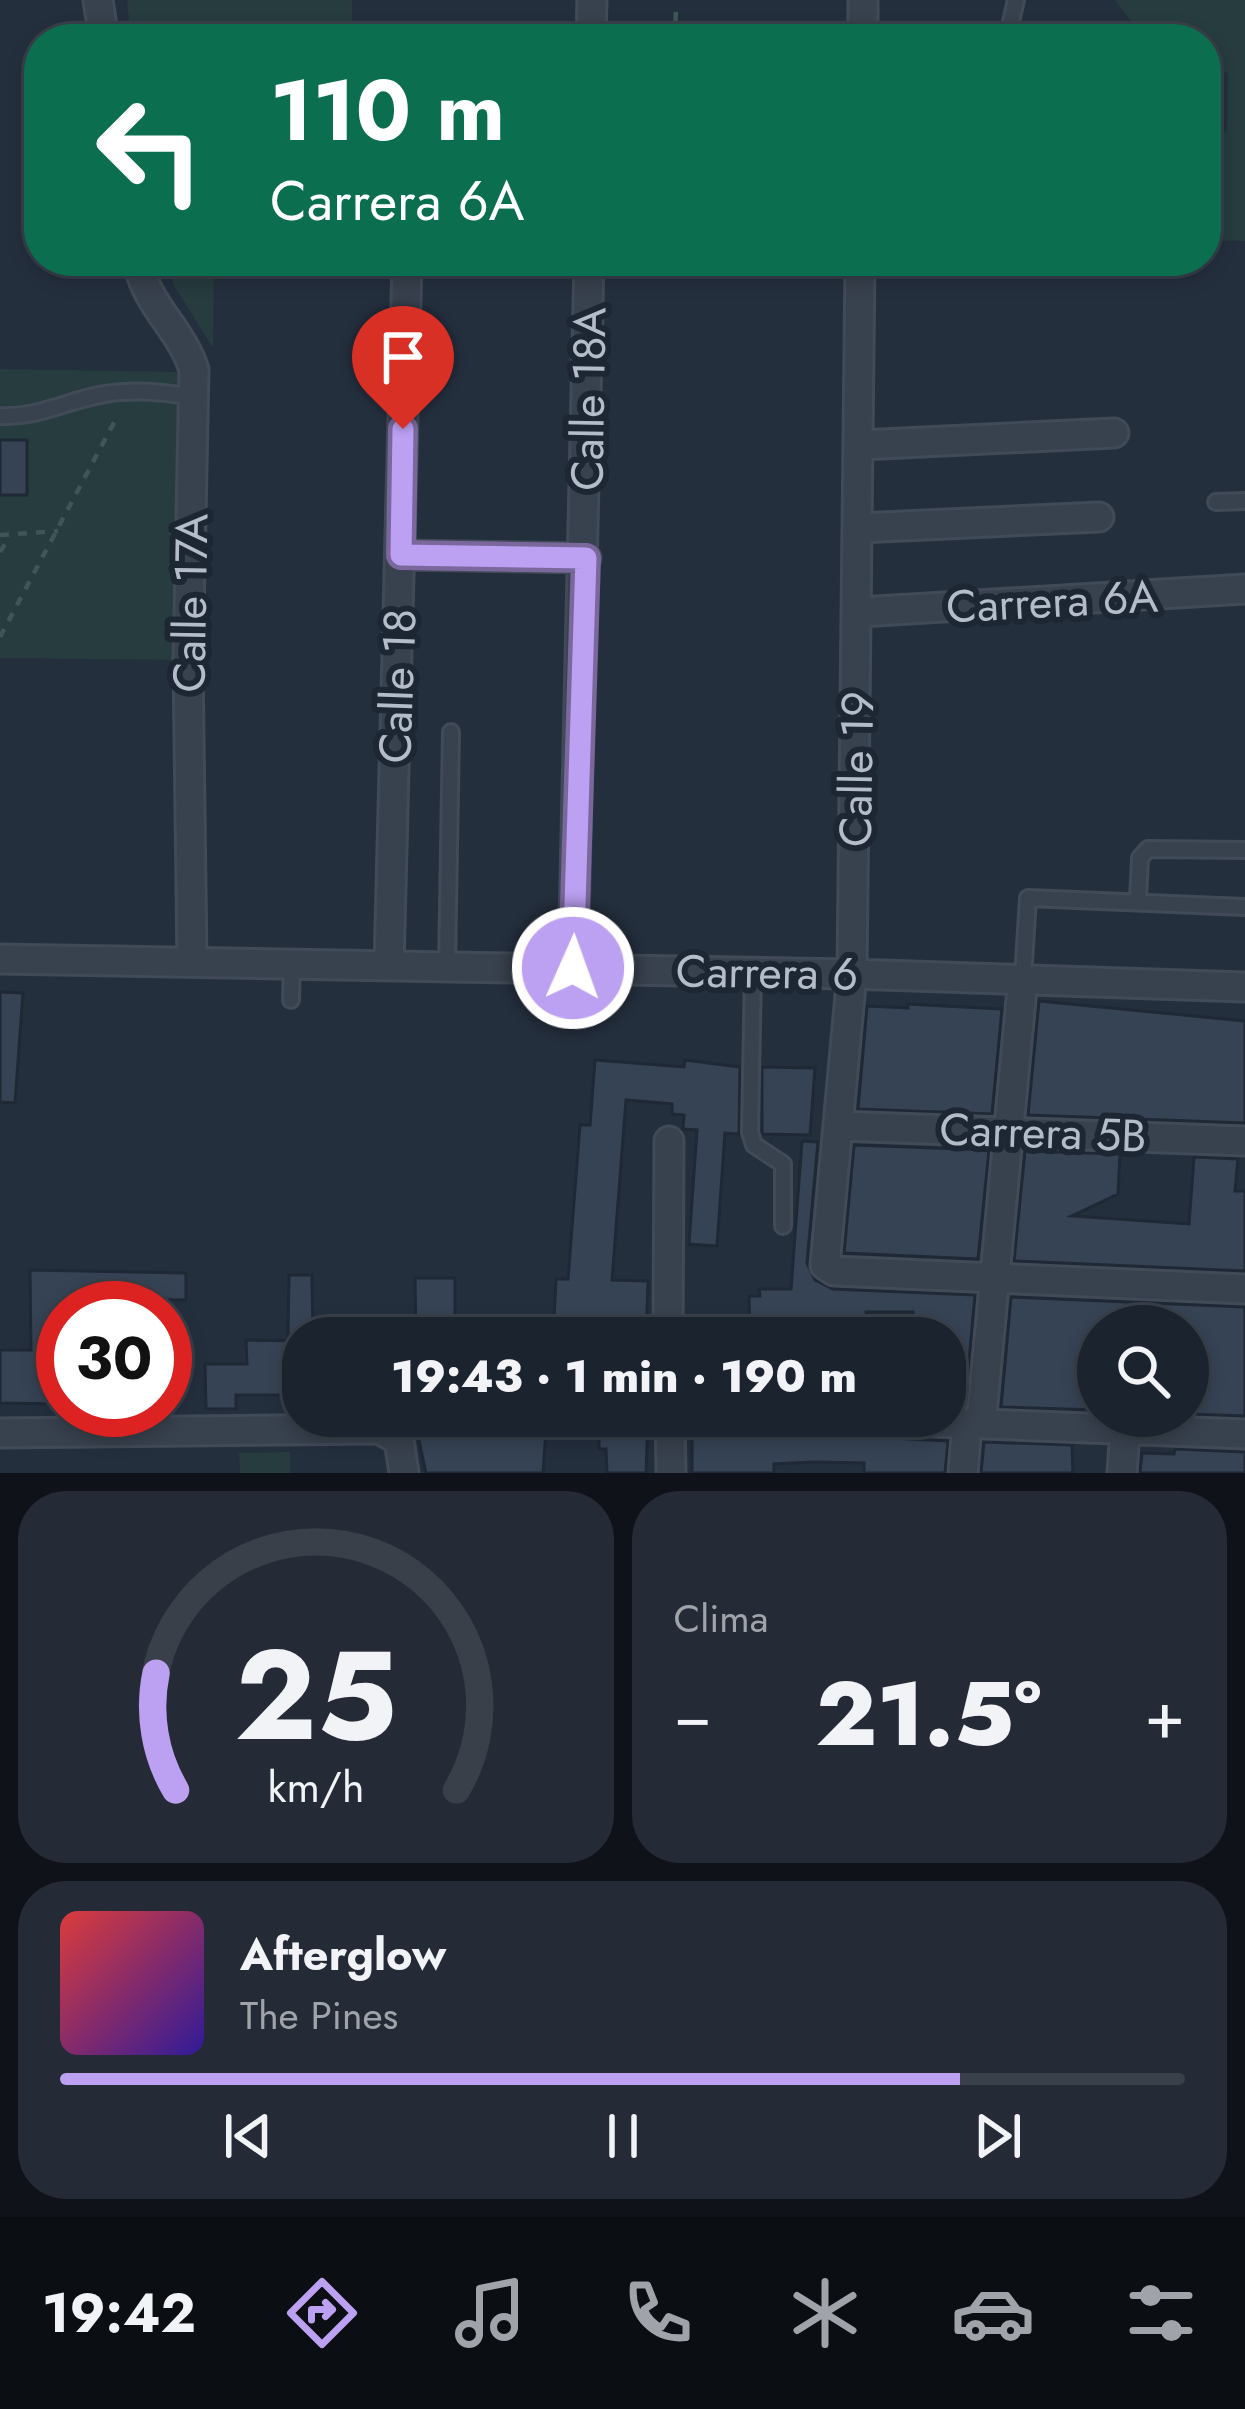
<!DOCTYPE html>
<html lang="es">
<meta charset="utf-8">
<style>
:root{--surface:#1b232e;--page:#242b36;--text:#f1f3f6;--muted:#a0a4aa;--line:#39404a;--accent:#bca0f2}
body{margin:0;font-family:Jost,sans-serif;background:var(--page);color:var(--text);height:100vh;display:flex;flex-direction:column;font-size:45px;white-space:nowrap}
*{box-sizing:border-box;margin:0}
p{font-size:39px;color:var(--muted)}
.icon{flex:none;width:66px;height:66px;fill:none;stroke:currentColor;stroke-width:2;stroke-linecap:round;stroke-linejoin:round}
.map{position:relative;height:1473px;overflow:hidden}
.drawer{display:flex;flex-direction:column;gap:18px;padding:18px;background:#0f1319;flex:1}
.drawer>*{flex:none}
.banner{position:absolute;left:24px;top:24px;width:1197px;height:252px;border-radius:48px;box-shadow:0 6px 18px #0003,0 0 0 3px var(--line);background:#0b6e4f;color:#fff;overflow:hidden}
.controls{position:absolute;left:1077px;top:1305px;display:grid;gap:24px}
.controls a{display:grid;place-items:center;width:132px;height:132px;border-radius:50%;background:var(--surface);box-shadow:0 6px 18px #0003,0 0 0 3px var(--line);font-size:60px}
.speed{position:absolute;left:36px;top:1281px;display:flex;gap:24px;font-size:60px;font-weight:700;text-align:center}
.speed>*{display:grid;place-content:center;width:156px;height:156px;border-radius:50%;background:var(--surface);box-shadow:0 6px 18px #0003,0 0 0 3px var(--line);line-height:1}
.speed .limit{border:18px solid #d22;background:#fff;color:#111}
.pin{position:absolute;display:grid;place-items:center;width:102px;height:102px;color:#fff;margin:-123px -51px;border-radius:50% 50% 50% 0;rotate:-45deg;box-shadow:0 0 12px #0007}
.pin .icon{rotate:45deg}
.me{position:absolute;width:132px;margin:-66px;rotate:2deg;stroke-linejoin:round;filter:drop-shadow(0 0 9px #0008)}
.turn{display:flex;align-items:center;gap:42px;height:252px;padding:0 48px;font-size:54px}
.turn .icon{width:156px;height:156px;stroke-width:2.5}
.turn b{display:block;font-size:84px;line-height:102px}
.big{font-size:90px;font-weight:800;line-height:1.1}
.drawer .tile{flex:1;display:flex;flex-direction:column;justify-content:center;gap:18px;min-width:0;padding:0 42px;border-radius:48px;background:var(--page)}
.drawer .dial{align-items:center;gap:0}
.dial svg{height:312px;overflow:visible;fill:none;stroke:var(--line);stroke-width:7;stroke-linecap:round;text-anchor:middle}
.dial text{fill:var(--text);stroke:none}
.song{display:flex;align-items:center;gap:36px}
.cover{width:144px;height:144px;border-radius:18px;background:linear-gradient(135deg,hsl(0 70% 55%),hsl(250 70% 35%))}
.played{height:12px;border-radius:6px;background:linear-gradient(90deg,var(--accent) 80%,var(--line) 80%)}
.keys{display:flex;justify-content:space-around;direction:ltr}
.heat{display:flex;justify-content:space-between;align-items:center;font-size:66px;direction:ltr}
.drawer .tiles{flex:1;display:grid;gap:18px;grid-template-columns:1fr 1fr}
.tile:last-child{grid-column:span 2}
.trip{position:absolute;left:282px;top:1317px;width:684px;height:120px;border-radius:48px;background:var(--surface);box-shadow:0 6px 18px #0003,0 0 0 3px var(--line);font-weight:800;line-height:120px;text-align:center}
.menu{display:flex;height:192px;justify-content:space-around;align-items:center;background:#0b0e12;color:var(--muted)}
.menu .icon{width:84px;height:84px}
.menu .active{color:var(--accent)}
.menu b{font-size:54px;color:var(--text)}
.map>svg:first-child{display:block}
</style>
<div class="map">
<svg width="1245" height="1473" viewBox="0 0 1245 1473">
<rect width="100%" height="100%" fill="#242f3e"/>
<!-- green -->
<path fill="#263c3f" d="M127,0h225v39h-221z
M1115,0h130v241l-39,-1v-100l21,-9 1,-58 -22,-5v-29h-61z
M172,261h42l-1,87 -40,-64z
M0,369l181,3v288l-181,-2z
M290,1452v21h-50l-1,-20z"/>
<!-- building -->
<path fill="#364354" stroke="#1f2835" stroke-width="3" d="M0,440h27v55h-27z
M0,992l23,1 -8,110 -15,-1z
M1039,1001l206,20v102l-217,-8z
M907,1004l95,5 -10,105 -134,-5 9,-103 41,2z
M595,1060l89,7 1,-7 55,7 -1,67 -14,-1 -8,113 -28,-2 8,-114 -14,-1 1,-14 -12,-1v-10l-46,-4 -14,180 36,1 -2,57h-93l3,-59h12l12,-154h10z
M762,1067l53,1 -5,67 -48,-1z
M802,1141l16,1 -11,121 8,17 18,9 142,6 -10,110h-16l-4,-71h-31l-1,-22h-47l1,26h-117l-1,-42h11l-1,-7h32z
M854,1145l135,5 -11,109 -134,-6z
M1025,1151l95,3 -2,40 -46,22 117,8 5,-67 44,2 -3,32h10v80l-231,-10z
M30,1270l156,3v27l-58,-1v9h-65l-2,96 -61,-1v-53h31z
M289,1275h23l1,63h-25z
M415,1278h40v60h-39z
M1011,1297l234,10v109l-57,-2v-88h-90v84l-97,-3z
M246,1340l57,1v54h-67v14h-30l-1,-45h42z
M431,1416h116l-4,57h-117l-8,-37h13z
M599,1416h49l-2,57h-39l-1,-24h-7z
M749,1430l199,11 -3,32h-81v-10l-52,-1 -38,2v9h-82v-39l57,1z
M984,1442l88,3 1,28h-92z
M1175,1449l70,3v21h-105l2,-20 32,1z"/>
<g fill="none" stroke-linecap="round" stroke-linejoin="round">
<!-- service casing -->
<g stroke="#414a57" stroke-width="20">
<path id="service" d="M1007,39l9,-39
M0,416c39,2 67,-16 105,-22 29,-5 59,-2 88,3
M1216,502l29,-1
M1138,900l2,-42 8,-9 97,1
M447,966l4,-234
M753,972l-3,160 4,13 29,19v62
M1023,978l5,-80 217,9
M291,1000l1,-38"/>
</g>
<!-- minor casing -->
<g stroke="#414a57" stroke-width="33">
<path id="minor" d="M98,0l6,39
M591,39l1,-39
M863,39v-39
M138,261c8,45 43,67 56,109l-6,292 4,299
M860,261l-8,713 -27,291 9,6 411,18
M860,445l254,-12
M859,528l240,-11
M401,555l185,3
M860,612l385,-23
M0,959l852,15 393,13
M389,966l18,-705
M573,968l16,-707
M840,1126l405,15
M668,1338l1,-197
M670,1416l1,57
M776,1416l469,18
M981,1424l42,-446
M0,1433l379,-4 20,11 5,33
M963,1473l4,-50
M1122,1473l3,-43"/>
</g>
<!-- path -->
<path stroke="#3f5557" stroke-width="4.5" stroke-dasharray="9 9" stroke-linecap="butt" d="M675,39l1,-33
M0,535l58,-4
M0,552l9,-15
M0,637l118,-222"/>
<!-- service -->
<use href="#service" stroke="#38414e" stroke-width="14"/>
<!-- minor -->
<use href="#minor" stroke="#38414e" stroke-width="27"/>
</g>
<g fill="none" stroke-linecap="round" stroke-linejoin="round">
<!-- route casing -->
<g stroke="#7a689d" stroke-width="30">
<path id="route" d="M403,429l-2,126 185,3 -13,410"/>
</g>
<!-- route -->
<use href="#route" stroke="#bca0f2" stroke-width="21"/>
</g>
<g text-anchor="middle" stroke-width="12" stroke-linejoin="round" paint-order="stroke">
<!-- street labels -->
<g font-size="45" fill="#b4bcc9" stroke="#1d2633">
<text transform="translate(588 399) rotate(-89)" y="16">Calle 18A</text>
<text transform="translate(1052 601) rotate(-3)" y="16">Carrera 6A</text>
<text transform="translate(190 603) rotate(-89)" y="16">Calle 17A</text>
<text transform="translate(397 686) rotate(-88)" y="16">Calle 18</text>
<text transform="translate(856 769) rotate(-89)" y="16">Calle 19</text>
<text transform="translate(767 972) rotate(1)" y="16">Carrera 6</text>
<text transform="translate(1043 1132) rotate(2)" y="16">Carrera 5B</text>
</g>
</g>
</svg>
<div class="controls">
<a><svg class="icon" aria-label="search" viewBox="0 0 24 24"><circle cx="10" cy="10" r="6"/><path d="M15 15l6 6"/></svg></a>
</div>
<div class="speed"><div class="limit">30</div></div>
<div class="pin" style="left:403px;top:429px;background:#d93025"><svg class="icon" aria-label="arrive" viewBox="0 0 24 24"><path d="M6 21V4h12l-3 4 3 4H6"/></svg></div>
<svg class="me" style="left:573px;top:968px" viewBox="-20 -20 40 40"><circle r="17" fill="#bca0f2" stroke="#fff" stroke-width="3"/><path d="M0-11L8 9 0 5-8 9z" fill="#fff"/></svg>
<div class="trip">19:43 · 1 min · 190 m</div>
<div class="banner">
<div class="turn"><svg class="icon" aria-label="left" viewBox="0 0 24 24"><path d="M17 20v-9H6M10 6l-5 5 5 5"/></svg><div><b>110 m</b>Carrera 6A</div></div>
</div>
</div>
<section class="drawer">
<div class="tiles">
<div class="tile dial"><svg viewBox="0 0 100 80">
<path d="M14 69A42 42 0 1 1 86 69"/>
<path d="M14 69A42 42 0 0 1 9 39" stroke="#bca0f2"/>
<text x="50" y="56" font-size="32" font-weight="700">25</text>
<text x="50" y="72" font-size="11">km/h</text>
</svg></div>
<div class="tile"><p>Clima</p>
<div class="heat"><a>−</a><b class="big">21.5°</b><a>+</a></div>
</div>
<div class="tile">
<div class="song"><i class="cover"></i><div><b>Afterglow</b><p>The Pines</p></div></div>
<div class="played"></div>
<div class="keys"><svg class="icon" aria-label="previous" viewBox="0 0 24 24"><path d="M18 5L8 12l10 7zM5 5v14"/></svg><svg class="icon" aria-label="pause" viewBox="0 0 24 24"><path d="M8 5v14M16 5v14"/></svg><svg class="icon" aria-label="next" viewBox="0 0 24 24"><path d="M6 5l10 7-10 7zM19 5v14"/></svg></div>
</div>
</div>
</section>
<nav class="menu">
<b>19:42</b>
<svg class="icon active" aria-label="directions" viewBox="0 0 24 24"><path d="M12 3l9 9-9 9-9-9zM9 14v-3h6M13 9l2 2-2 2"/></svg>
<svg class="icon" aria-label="music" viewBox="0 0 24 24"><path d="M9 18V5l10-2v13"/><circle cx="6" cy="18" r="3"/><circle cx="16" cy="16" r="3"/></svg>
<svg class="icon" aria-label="phone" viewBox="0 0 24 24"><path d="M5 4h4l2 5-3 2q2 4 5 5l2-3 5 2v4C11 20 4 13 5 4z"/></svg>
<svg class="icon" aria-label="climate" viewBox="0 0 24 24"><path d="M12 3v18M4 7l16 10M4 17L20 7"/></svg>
<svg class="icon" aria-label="car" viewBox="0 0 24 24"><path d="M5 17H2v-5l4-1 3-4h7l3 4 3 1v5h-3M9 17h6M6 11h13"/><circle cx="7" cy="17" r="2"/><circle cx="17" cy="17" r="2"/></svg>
<svg class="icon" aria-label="filters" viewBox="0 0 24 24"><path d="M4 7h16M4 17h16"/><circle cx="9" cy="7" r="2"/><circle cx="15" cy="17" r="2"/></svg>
</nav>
